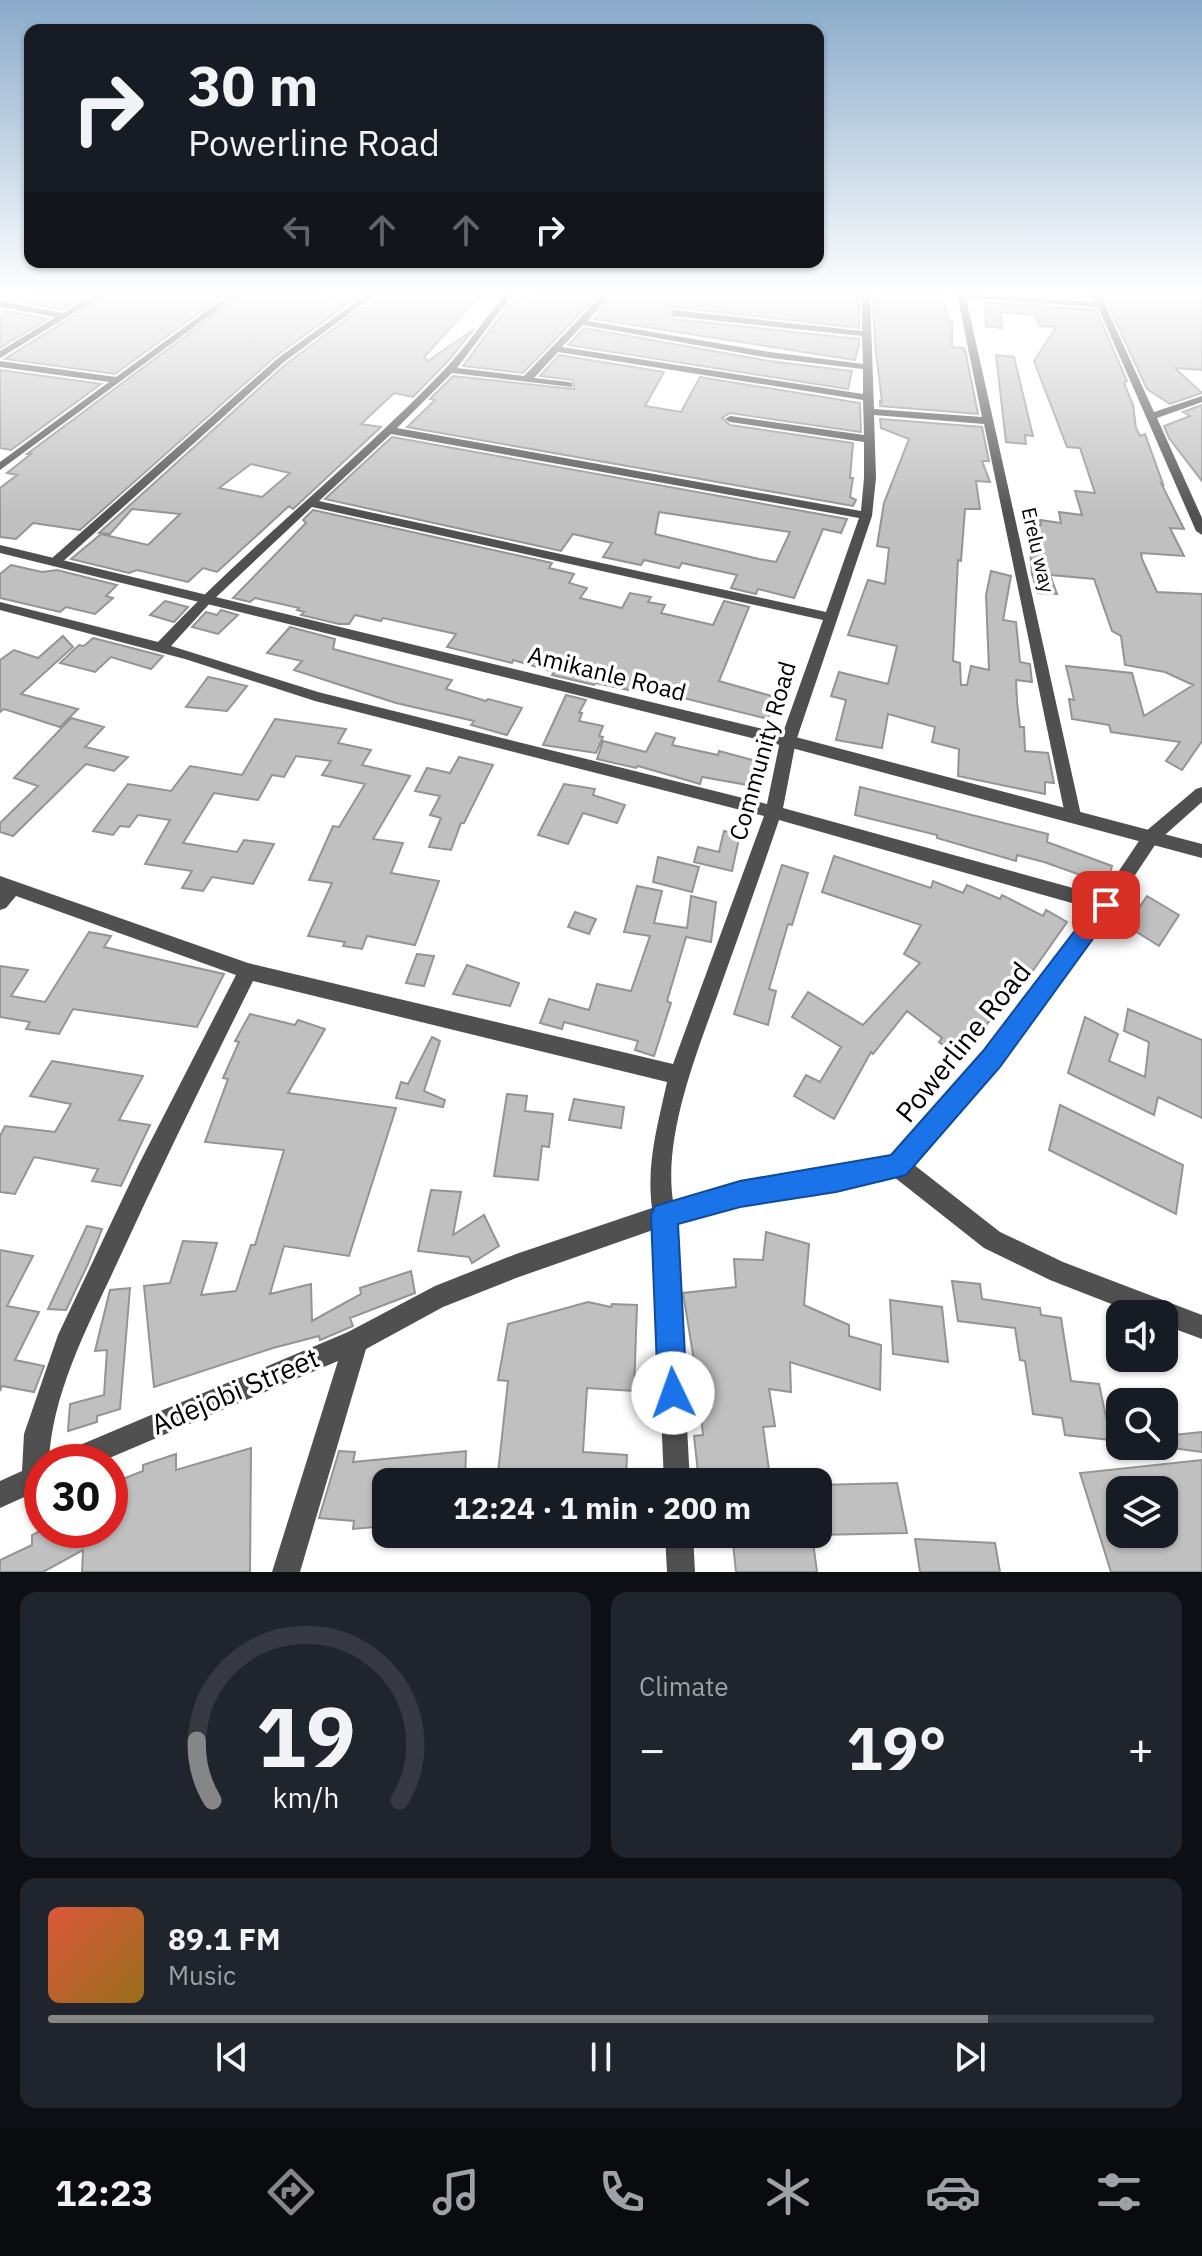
<!DOCTYPE html>
<meta charset="utf-8">
<style>
:root{--surface:#171b24;--page:#20242c;--text:#f1f3f6;--muted:#9ea1a6;--line:#363941;--accent:#858687}
body{margin:0;font-family:"IBM Plex Sans",sans-serif;background:var(--page);color:var(--text);height:100vh;display:flex;flex-direction:column;font-size:30px;white-space:nowrap}
*{box-sizing:border-box;margin:0}
p{font-size:26px;color:var(--muted)}
.icon{flex:none;width:44px;height:44px;fill:none;stroke:currentColor;stroke-width:2;stroke-linecap:round;stroke-linejoin:round}
.map{position:relative;height:1572px;overflow:hidden}
.side{display:flex;flex-direction:column;gap:20px;padding:20px;background:#0d0f14;flex:1}
.side>*{flex:none}
.hud{position:absolute;left:24px;top:24px;width:800px;height:244px;border-radius:16px;box-shadow:0 2px 6px #0004;background:#171b24;color:var(--text);overflow:hidden}
.fabs{position:absolute;left:1106px;top:1300px;display:grid;gap:16px}
.fabs a{display:grid;place-items:center;width:72px;height:72px;border-radius:16px;background:var(--surface);box-shadow:0 2px 6px #0004;font-size:40px}
.speed{position:absolute;left:24px;top:1444px;display:flex;gap:16px;font-size:40px;font-weight:700;text-align:center}
.speed>*{display:grid;place-content:center;width:104px;height:104px;border-radius:50%;background:var(--surface);box-shadow:0 2px 6px #0004;line-height:1}
.speed .limit{border:12px solid #d22;background:#fff;color:#111}
.pin{position:absolute;display:grid;place-items:center;width:68px;height:68px;color:#fff;margin:-34px;border-radius:16px;box-shadow:0 4px 12px #0006}
.me{position:absolute;width:88px;margin:-44px;rotate:357deg;stroke-linejoin:round;filter:drop-shadow(0 0 6px #0008)}
.turn{display:flex;align-items:center;gap:28px;height:168px;padding:0 32px;font-size:36px}
.turn .icon{width:104px;height:104px;stroke-width:2.5}
.turn b{display:block;font-size:56px;line-height:68px}
.lanes{display:flex;align-items:center;height:76px;padding:0 32px;background:#0003;justify-content:center;gap:40px;direction:ltr}
.lanes .off{opacity:.35}
.big{font-size:60px;font-weight:700;line-height:1.1}
.side .tile{flex:1;display:flex;flex-direction:column;justify-content:center;gap:12px;min-width:0;padding:0 28px;border-radius:16px;background:var(--page)}
.side .dial{align-items:center;gap:0}
.dial svg{height:208px;overflow:visible;fill:none;stroke:var(--line);stroke-width:7;stroke-linecap:round;text-anchor:middle}
.dial text{fill:var(--text);stroke:none}
.song{display:flex;align-items:center;gap:24px}
.cover{width:96px;height:96px;border-radius:12px;background:linear-gradient(135deg,hsl(10 70% 55%),hsl(40 70% 35%))}
.played{height:8px;border-radius:4px;background:linear-gradient(90deg,var(--accent) 85%,var(--line) 85%)}
.keys{display:flex;justify-content:space-around;direction:ltr}
.heat{display:flex;justify-content:space-between;align-items:center;font-size:44px;direction:ltr}
.side .tiles{flex:1;display:grid;gap:20px;grid-template-columns:1fr 1fr}
.tile:last-child{grid-column:span 2}
.trip{position:absolute;left:372px;top:1468px;width:460px;height:80px;border-radius:16px;background:var(--surface);box-shadow:0 2px 6px #0004;font-weight:700;line-height:80px;text-align:center}
.menu{display:flex;height:128px;justify-content:space-around;align-items:center;background:#090b0e;color:var(--muted)}
.menu .icon{width:56px;height:56px}
.menu .selected{color:var(--accent)}
.menu b{font-size:36px;color:var(--text)}
.map>svg:first-child{display:block}
</style>
<div class="map">
<svg width="1202" height="1572" viewBox="0 0 1202 1572">
<rect width="100%" height="100%" fill="#fff"/>
<!-- building -->
<path fill="#c0c0c0" stroke="#949494" stroke-width="2" fill-rule="evenodd" d="M39,294h50l-27,16 -39,-8z
M108,294h117l-110,80 -110,-15z
M242,294h67l40,9 -73,53 -196,174 -47,-7 -17,16 -16,-2v-49l17,-13 -10,-2 24,-19h-4z
M379,294h102l-57,63 4,4 46,-32 -24,30 -37,38 -19,-4 -33,31 20,3 -88,82 -4,-3 -72,66 -14,-4 -15,14 -51,-12 -8,3 -58,-14 30,-25 47,11 32,-31 -48,-5 -22,25 -11,-1 187,-169 77,-57 10,2 1,-10zM251,464l39,9 -28,24 -43,-9z
M538,294h61l-76,79 -60,-7 44,-59 13,-9 10,3z
M615,294h223l21,3v31l-186,-21 -7,6 7,6 186,20v5l-4,16 -261,-41z
M883,294l59,2 7,26h3v25l12,1 2,6 12,60 -98,-8v-5l2,1 -7,-58 -2,-45 6,1z
M1103,294h99v76l-27,-2 27,25 -32,11 -23,-15z
M985,302l111,8 31,71 -3,2 9,22 3,23 4,8 5,-2 18,50 -2,-1 23,46 -14,-1 14,28 -43,-3 1,6 15,33 45,2v147l-20,29 -16,-9 14,-19 -69,-10 -2,-7 -37,-6 -3,-20 5,1 -8,-34 66,7 12,43 49,-31 -28,-13 -40,-7 -4,-29 -9,-5 -18,-52 -44,-4 7,19 -19,-1 -6,-19 -4,-50 13,1 -1,-5 21,3 -2,-11 23,3 -7,-24 20,2 -15,-45 -13,-1 -33,-86 22,-34 -17,-1 -4,-11 -34,-3 1,16 -16,-2z
M7,311l41,8 -48,29v-33z
M584,328l185,33 83,10 -4,18 -280,-44z
M559,355l105,17 -19,34 36,6 19,-35 160,26 1,29 -131,-19 -8,5 8,7 123,18 -3,35h3l-3,19 6,3 -3,6 -446,-79 28,-27 -5,-1 23,-23 121,13 -1,-9 -33,-4z
M996,355l18,2 19,79 -8,-1 1,9 -20,-2z
M0,370l101,14 -90,66 -11,-2z
M1202,405v76l-33,-43 -5,-12 26,-10 -7,-4z
M880,419l102,8 7,34h-7l8,21 -14,-1 4,28h-15l-4,52 -3,-1 -5,101 7,2 1,22h6l4,-19 18,4 -3,-75 5,-24 20,5 -8,44 13,2 4,40 10,2 2,18 -16,-2 1,22 3,25h4l1,24 23,2 6,30 -9,-1v12l-87,-18 1,-27 -27,-7 3,-15 -47,-13 -6,34 -46,-8 10,-40 -15,-4 8,-24 49,12 9,-38 -49,-11 20,-55 17,4 4,-36 -12,-2 7,-43 25,-64 -28,-11z
M392,437l455,82 -6,14 -18,-4 -29,69 -36,-9 -2,5 -25,-6 6,-13 -55,-12 -3,5 -35,-8 -3,5 -38,-8 9,-14 -39,-9 -12,17 -236,-52zM659,512l71,11 60,9 -14,30 -17,-3 -104,-25z
M313,510l239,53 -3,5 25,6 -5,9 18,5 -7,10 42,10 8,-15 21,4 -3,5 17,3 -4,8 52,12 11,-24 25,6 -30,74 56,16 -7,22 -137,-34 -2,5 -33,-7 -2,2 -42,-10 2,-3 -41,-12 -1,3 -65,-16 9,-13 -73,-16 -2,3 -26,-6 -6,9h-10l-38,-9 3,-3 -7,-2 2,-2 -44,-10 -5,4 -17,-4 73,-75 -3,-3z
M11,565l31,7 15,-2 60,15 -11,11 7,2 -18,16 -29,-7 -6,5 -60,-14v-24z
M165,601l23,6 -14,15 -24,-7z
M221,610l17,5 -20,19 -26,-7 14,-15 11,3z
M290,627l45,12 -2,10 119,31 -6,9 40,12 2,-2 34,9 -15,27 -36,-10 3,-4 -78,-18 -102,-33 8,-9 -35,-8z
M63,636l10,11 -52,47 57,15 -18,18 -56,-18 -4,3v-52l14,-10 24,8z
M93,638l70,18 -12,13 -40,-12 -16,15 -35,-9 19,-18 5,1z
M208,677l10,2 29,7 -20,25 -41,-4z
M566,695l20,5 -7,13h3l-3,8 24,5 -4,10 4,1 -7,16 -53,-8z
M71,718l33,9 -19,20 43,10 -14,14 -28,-7 -73,72 -13,-4v-9l38,-37 -24,-8z
M275,719l71,10 -8,14 33,7 -9,15 48,11 -37,63 30,4 -12,30 48,8 -24,64 -48,-9 -5,13 -19,-3 2,-4 -37,-6 24,-53 -23,-3 24,-54 6,1 26,-43 -43,-9 9,-14 -35,-5 -12,21 -12,-2 -14,25 -44,-7 -31,50 54,9 7,-12 30,4 -21,40 -41,-7 -9,14 -21,-3 10,-17 -47,-7 25,-44 -32,-5 -9,12 -9,-1 -7,9 -20,-4 35,-47 43,7 19,-25 52,9z
M656,733l19,5 -3,7 46,10 1,-4 37,10 -8,24 -46,-8 -2,7 -62,-18 -2,2 -39,-9 6,-18 43,11z
M459,757l34,8 -29,58h-3l-10,27 -22,-3 12,-29 -11,-3 10,-19 -25,-5 12,-23 23,5z
M564,784l31,5 -2,6 32,10 -8,18 -34,-10 -15,31 -30,-9z
M860,787l188,47 -1,8 65,24 -4,16 -2,2 -62,-22 -27,-7 -1,6 -79,-23v-3l-82,-20z
M724,831l16,3 -8,37 -38,-9 4,-15 21,5z
M834,856l97,32 2,-7 30,12 4,-8 33,14 2,-4 41,21 3,-6 21,12 -42,60 -3,-2 -62,78 -21,-16 3,-4 -35,-27 -34,43 -2,-2 -37,67 -40,-23 12,-21 14,7 21,-35 -49,-30 16,-25 55,33 57,-62 -16,-9 17,-29 -99,-33z
M658,857l41,10 -7,25 -39,-10z
M782,865l26,8 -16,52 -4,-1 -19,65 7,2 -8,34 -34,-11z
M637,886l25,5 -8,32 33,5 4,-32 25,6 -5,40 -25,-5 -19,64 4,2 -17,53 -19,-6 3,-9 -74,-19 -2,7 -22,-6 9,-24 40,11 8,-26 34,7 19,-55 -26,-4z
M1147,896l32,19 -20,31 -32,-20z
M575,912l21,7 -7,15 -21,-7z
M89,932l22,4 -7,11 120,27 -27,53 -124,-18 -14,25 -33,-5 4,-7 -30,-5v-51l28,4 -17,26 34,6z
M417,954l17,2 -10,30 -18,-3z
M467,965l52,18 -9,23 -57,-12z
M1128,1009l74,31v78l-44,-21 -4,18 -86,-42 17,-56 33,17 -9,27 36,16 4,-35 -25,-11z
M250,1014l45,11 3,-5 27,9 -37,64 108,15 -47,148 -65,-10 -14,48 41,-10 1,37 49,-27 -1,-6 51,-17 4,22 -65,25 3,8 -33,14 -1,-4 -46,12 -119,39 -10,-101 26,-3 13,-42 34,2 -16,52 35,-4 15,-46h4l29,-95 -79,-8 23,-63 -5,-1 16,-36 -4,-1z
M432,1037l8,4 -16,50 21,9 -2,7 -47,-9 5,-16 7,2z
M52,1061l91,15 -24,44 31,5 -29,61 -29,-5 6,-12 -64,-12 -19,37 -15,-2v-56l5,-10 50,6 16,-28 -41,-8z
M507,1094l20,2 -2,15 28,3 -4,33 -7,-1 -4,34 -44,-4z
M574,1099l50,8 -3,21 -52,-8z
M1060,1105l123,60 -7,49 -127,-64z
M431,1190l30,2 -8,43 31,-20 15,31 -27,17 -3,-6 -51,-6z
M87,1226l15,3 -14,35 -22,46 -18,-1z
M766,1232l43,12 -5,61 45,20v11l32,9 -1,45 -90,-28 1,30 -22,-3 6,37 -12,1 7,50 -71,5 -5,-46 9,-1 -5,-50 -15,-92 53,-6 -2,-28 29,1z
M0,1250l33,6 -26,50 32,6 -24,48 29,6 -10,26 -32,-6 -2,5z
M952,1281l28,3 2,15 58,9 1,7 20,3 10,63 28,3 12,56 -46,-5 -3,-17 -29,-4 -8,-53 -5,-1 -5,-32 -57,-7z
M130,1288l-10,121 -23,7v6l-29,9 2,-27 34,-9 3,-45 -12,1 15,-61z
M890,1300l52,7 6,55 -55,-8z
M588,1302l23,5 1,-3 25,1 -3,86 -47,-3 -4,64 44,3 -1,27h-129l11,-101 -10,-1 10,-56z
M1202,1432v20l-45,-6h7v-10z
M251,1448l-1,124h-168l1,-22 -40,22h-43v-12l32,-15v-10l10,-5h68v-46l33,-13v-6l33,-11v16z
M339,1451l16,1 -2,10 113,-11 -1,31h-79v44l-33,3 1,-8 -35,-3z
M1202,1460v112h-91l-31,-99zM1120,1490h44v44h-44z
M897,1483l10,50 -89,2v-50z
M732,1534h80l5,38h-81z
M915,1539l80,4 5,29h-80z"/>
<g fill="none" stroke-linecap="round" stroke-linejoin="round">
<!-- minor -->
<path fill="#505050" fill-rule="evenodd" d="M95,294h10l-105,64v-7l56,-34 -56,-10v-6l63,12z
M230,294h9l-239,176v-8l109,-80 -109,-15v-6l116,16z
M367,294h9l-92,68 -225,203h-8v-6l227,-201z
M505,294h8l-56,74 67,8 79,-82h9l-24,27 182,31 93,12 -1,-28 -189,-20 -4,-3 4,-3 189,21v-37h8l4,115 108,8 -25,-123 138,8 -3,-8h8l54,118 48,-16v6l-45,16 45,100v17l-6,-4 -98,-224 -132,-9 115,517 -2,5h-12l-2,-5 -81,-391 -110,-9 2,63 -4,38 -76,225 -13,67 319,88 43,-64 51,-43 6,-2v15l-45,40 -45,68 -114,156 -85,98 87,68 63,30 139,53v24l-38,-14v-11h-27l-87,-34 -66,-32 -90,-71 -154,28 -64,18 14,259h-26l-11,-252 -137,48 -73,29 -77,42 -66,223h-28l66,-211 -238,101h-43l4,-9 287,-121 87,-46 81,-32 136,-46c-6,-44 6,-84 15,-126l-414,-101c-46,93 -92,186 -135,280 -29,63 -66,131 -69,201h-7v27l-42,19v-27l22,-10 2,-37 34,-99 81,-171 97,-189 -220,-79 -10,12 -6,2v-34l248,87 425,101 91,-248 -449,-115 -130,-42 -185,-49v-8l158,40c90,-96 195,-177 286,-272 22,-23 41,-51 61,-76zM583,325l187,33 93,11v25l-301,-47zM558,352l305,48 1,35 -134,-19 -5,3 5,3 134,20v36l-3,33 -464,-83 55,-55 120,14v-4l-3,-1 -35,-4zM391,434l468,84 -33,94 -507,-111zM312,507l511,113 -43,121 -13,63 -449,-112 -147,-46 40,-44zM779,820l314,89 -109,143 -93,104 -151,27 -67,18c-10,-67 25,-151 47,-213 20,-56 40,-112 59,-168z
M665,1534h28l2,38h-28z"/>
<!-- tertiary -->
<path fill="#505050" fill-rule="evenodd" d="M0,545l788,190 414,109v14l-414,-111 -788,-194z"/>
</g>
<!-- sky -->
<linearGradient id="sky" x2="0" y2="1"><stop stop-color="#8aabca"/><stop offset="0.57" stop-color="#fff"/><stop offset="1" stop-color="#fff" stop-opacity="0"/></linearGradient>
<rect width="1202" height="514" fill="url(#sky)"/>
<!-- route -->
<path fill="#1a73e8" stroke="#114b97" stroke-width="2" d="M1106,897l7,2 3,6 -3,6 -113,156 -94,108 -70,17 -96,15 -62,17 9,169 -4,10 -10,5 -11,-5 -4,-10 -7,-178 4,-9 85,-25 151,-26 92,-104 116,-152z"/>
<g text-anchor="middle" stroke-width="7" stroke-linejoin="round" paint-order="stroke">
<!-- far-street labels -->
<g font-size="20" fill="#000" stroke="#fff">
<text transform="translate(1038 550) rotate(77)" y="7">Erelu way</text>
</g>
<!-- street labels -->
<g font-size="24" fill="#000" stroke="#fff">
<text transform="translate(607 674) rotate(14)" y="8">Amikanle Road</text>
<text transform="translate(763 751) rotate(-74)" y="8">Community Road</text>
</g>
<!-- near-street labels -->
<g font-size="28" fill="#000" stroke="#fff">
<text transform="translate(963 1042) rotate(-51)" y="10">Powerline Road</text>
<text transform="translate(235 1391) rotate(-23)" y="10">Adejobi Street</text>
</g>
</g>
</svg>
<div class="fabs">
<a><svg class="icon" aria-label="sound" viewBox="0 0 24 24"><path d="M4 9h4l5-4v14l-5-4H4zM17 9q2 3 0 6"/></svg></a>
<a><svg class="icon" aria-label="search" viewBox="0 0 24 24"><circle cx="10" cy="10" r="6"/><path d="M15 15l6 6"/></svg></a>
<a><svg class="icon" aria-label="layers" viewBox="0 0 24 24"><path d="M12 4l9 5-9 5-9-5zM3 14l9 5 9-5"/></svg></a>
</div>
<div class="speed"><div class="limit">30</div></div>
<div class="pin" style="left:1106px;top:905px;background:#d93025"><svg class="icon" aria-label="arrive" viewBox="0 0 24 24"><path d="M6 21V4h12l-3 4 3 4H6"/></svg></div>
<svg class="me" style="left:673px;top:1393px" viewBox="-20 -20 40 40"><circle r="19" fill="#fff"/><path d="M0-13L10 11 0 6-10 11z" fill="#1a73e8"/></svg>
<div class="trip">12:24 · 1 min · 200 m</div>
<div class="hud">
<div class="turn"><svg class="icon" aria-label="right" viewBox="0 0 24 24"><path d="M7 20v-9h11M14 6l5 5-5 5"/></svg><div><b>30 m</b>Powerline Road</div></div>
<div class="lanes"><svg class="icon off" aria-label="left" viewBox="0 0 24 24"><path d="M17 20v-9H6M10 6l-5 5 5 5"/></svg><svg class="icon off" aria-label="ahead" viewBox="0 0 24 24"><path d="M12 20V5M6 11l6-6 6 6"/></svg><svg class="icon off" aria-label="ahead" viewBox="0 0 24 24"><path d="M12 20V5M6 11l6-6 6 6"/></svg><svg class="icon" aria-label="right" viewBox="0 0 24 24"><path d="M7 20v-9h11M14 6l5 5-5 5"/></svg></div>
</div>
</div>
<section class="side">
<div class="tiles">
<div class="tile dial"><svg viewBox="0 0 100 80">
<path d="M14 69A42 42 0 1 1 86 69"/>
<path d="M14 69A42 42 0 0 1 8 46" stroke="#858687"/>
<text x="50" y="56" font-size="32" font-weight="700">19</text>
<text x="50" y="72" font-size="11">km/h</text>
</svg></div>
<div class="tile"><p>Climate</p>
<div class="heat"><a>−</a><b class="big">19°</b><a>+</a></div>
</div>
<div class="tile">
<div class="song"><i class="cover"></i><div><b>89.1 FM</b><p>Music</p></div></div>
<div class="played"></div>
<div class="keys"><svg class="icon" aria-label="previous" viewBox="0 0 24 24"><path d="M18 5L8 12l10 7zM5 5v14"/></svg><svg class="icon" aria-label="pause" viewBox="0 0 24 24"><path d="M8 5v14M16 5v14"/></svg><svg class="icon" aria-label="next" viewBox="0 0 24 24"><path d="M6 5l10 7-10 7zM19 5v14"/></svg></div>
</div>
</div>
</section>
<nav class="menu">
<b>12:23</b>
<svg class="icon selected" aria-label="directions" viewBox="0 0 24 24"><path d="M12 3l9 9-9 9-9-9zM9 14v-3h6M13 9l2 2-2 2"/></svg>
<svg class="icon" aria-label="music" viewBox="0 0 24 24"><path d="M9 18V5l10-2v13"/><circle cx="6" cy="18" r="3"/><circle cx="16" cy="16" r="3"/></svg>
<svg class="icon" aria-label="phone" viewBox="0 0 24 24"><path d="M5 4h4l2 5-3 2q2 4 5 5l2-3 5 2v4C11 20 4 13 5 4z"/></svg>
<svg class="icon" aria-label="climate" viewBox="0 0 24 24"><path d="M12 3v18M4 7l16 10M4 17L20 7"/></svg>
<svg class="icon" aria-label="car" viewBox="0 0 24 24"><path d="M5 17H2v-5l4-1 3-4h7l3 4 3 1v5h-3M9 17h6M6 11h13"/><circle cx="7" cy="17" r="2"/><circle cx="17" cy="17" r="2"/></svg>
<svg class="icon" aria-label="filters" viewBox="0 0 24 24"><path d="M4 7h16M4 17h16"/><circle cx="9" cy="7" r="2"/><circle cx="15" cy="17" r="2"/></svg>
</nav>
